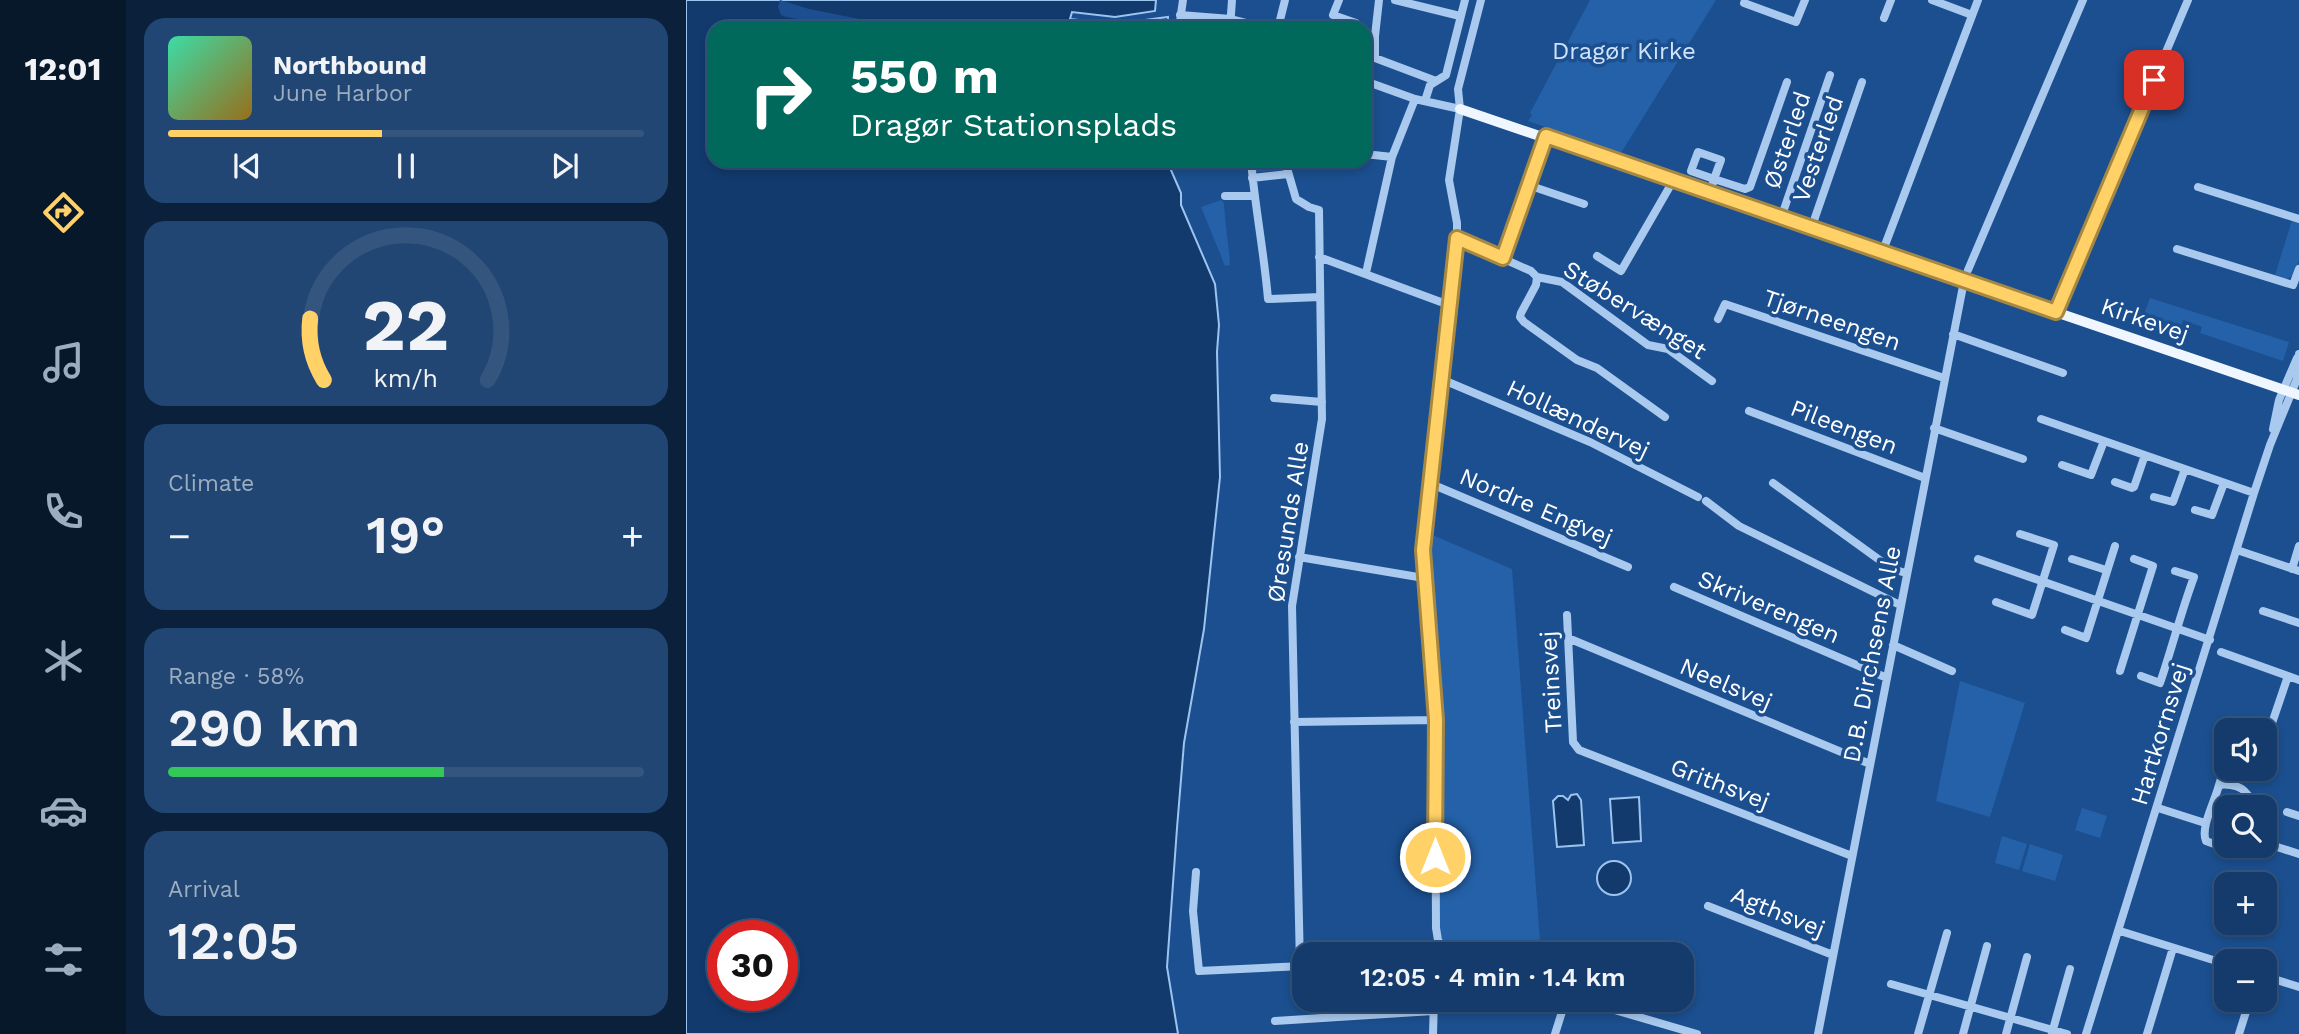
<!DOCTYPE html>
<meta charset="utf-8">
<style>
:root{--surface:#143b6b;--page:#214673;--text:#f1f3f6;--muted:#9dadc1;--line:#33557e;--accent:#ffd166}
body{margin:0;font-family:"Work Sans",sans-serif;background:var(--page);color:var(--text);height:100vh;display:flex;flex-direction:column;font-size:26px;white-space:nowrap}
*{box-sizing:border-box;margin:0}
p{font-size:23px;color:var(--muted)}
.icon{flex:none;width:38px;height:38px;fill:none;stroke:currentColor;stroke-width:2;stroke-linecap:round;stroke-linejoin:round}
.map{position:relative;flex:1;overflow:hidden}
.panel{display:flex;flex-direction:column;gap:18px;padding:18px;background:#0b203b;width:560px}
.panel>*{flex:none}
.top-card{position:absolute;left:21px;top:21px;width:665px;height:147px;border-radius:21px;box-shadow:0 4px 10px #0003,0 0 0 2px var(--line);background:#00695c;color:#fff;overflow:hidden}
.fabs{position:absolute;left:1528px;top:718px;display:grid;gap:14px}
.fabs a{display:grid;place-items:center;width:63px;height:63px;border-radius:14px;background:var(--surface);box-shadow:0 4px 10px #0003,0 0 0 2px var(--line);font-size:35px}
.speed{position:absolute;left:21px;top:920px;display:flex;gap:14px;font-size:35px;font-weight:700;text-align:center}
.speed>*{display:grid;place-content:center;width:91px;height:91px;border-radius:50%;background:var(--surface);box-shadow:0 4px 10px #0003,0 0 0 2px var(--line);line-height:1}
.speed .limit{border:10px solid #d22;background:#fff;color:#111}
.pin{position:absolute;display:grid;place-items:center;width:60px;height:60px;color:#fff;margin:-30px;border-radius:14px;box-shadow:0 4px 10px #0006}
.me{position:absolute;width:77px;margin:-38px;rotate:0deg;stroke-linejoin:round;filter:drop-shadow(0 0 5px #0008)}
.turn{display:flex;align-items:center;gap:24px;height:147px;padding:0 28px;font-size:32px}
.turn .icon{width:91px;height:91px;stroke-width:2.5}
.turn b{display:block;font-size:49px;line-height:60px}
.big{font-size:52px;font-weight:600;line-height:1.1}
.panel .widget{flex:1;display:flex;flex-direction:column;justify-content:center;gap:10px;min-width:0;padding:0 24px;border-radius:21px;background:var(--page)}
.panel .dial{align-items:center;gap:0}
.dial svg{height:182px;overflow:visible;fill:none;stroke:var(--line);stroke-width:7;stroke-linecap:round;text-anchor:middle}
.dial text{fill:var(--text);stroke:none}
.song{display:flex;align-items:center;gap:21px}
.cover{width:84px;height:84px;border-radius:10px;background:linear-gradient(135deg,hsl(160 70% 55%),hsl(40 70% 35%))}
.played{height:7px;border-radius:4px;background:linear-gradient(90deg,var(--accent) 45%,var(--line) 45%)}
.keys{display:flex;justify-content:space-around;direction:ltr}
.heat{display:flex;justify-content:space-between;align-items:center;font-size:38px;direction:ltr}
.charge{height:10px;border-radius:5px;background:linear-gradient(90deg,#34c759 58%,var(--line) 0)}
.trip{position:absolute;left:606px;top:942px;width:402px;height:70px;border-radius:21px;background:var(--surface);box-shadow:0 4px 10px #0003,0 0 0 2px var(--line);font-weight:600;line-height:70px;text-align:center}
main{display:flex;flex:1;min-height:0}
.tabs{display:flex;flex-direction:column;width:126px;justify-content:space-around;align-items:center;background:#08182b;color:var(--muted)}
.tabs .icon{width:49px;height:49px}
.tabs .selected{color:var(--accent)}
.tabs b{font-size:32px;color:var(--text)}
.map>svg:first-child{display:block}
</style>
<main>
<nav class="tabs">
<b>12:01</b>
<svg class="icon selected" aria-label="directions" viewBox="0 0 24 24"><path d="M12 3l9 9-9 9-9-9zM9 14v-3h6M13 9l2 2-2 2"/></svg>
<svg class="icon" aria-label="music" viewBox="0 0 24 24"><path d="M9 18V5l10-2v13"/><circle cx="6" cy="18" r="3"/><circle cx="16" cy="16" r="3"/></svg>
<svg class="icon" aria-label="phone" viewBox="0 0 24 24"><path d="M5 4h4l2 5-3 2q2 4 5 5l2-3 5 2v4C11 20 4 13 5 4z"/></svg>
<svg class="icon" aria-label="climate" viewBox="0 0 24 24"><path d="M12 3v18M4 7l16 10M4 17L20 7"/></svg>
<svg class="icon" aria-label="car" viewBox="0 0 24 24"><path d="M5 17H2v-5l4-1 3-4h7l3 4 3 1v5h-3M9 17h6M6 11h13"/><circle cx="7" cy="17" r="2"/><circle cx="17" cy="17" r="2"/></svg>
<svg class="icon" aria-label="filters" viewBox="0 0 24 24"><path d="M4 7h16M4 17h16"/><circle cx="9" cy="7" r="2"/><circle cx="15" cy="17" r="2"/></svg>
</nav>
<section class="panel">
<div class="widget">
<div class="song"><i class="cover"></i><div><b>Northbound</b><p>June Harbor</p></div></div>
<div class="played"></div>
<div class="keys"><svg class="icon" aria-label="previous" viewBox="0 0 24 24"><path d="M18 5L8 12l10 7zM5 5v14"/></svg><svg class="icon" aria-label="pause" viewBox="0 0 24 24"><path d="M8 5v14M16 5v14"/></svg><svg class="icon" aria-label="next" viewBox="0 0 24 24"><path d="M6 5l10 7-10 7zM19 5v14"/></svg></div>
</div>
<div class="widget dial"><svg viewBox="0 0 100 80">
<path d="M14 69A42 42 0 1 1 86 69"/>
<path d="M14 69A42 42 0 0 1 8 42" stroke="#ffd166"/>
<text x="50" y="56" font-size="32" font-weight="700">22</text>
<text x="50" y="72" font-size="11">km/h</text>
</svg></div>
<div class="widget"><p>Climate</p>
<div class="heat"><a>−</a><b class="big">19°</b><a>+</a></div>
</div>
<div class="widget"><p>Range · 58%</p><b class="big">290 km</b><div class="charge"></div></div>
<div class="widget"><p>Arrival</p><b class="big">12:05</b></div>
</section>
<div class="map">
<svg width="1613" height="1034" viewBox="0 0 1613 1034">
<rect width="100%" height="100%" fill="#1b4f8f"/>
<!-- green -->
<path fill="#2461a8" d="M904,0h126l-95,153 -93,-32 4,-6 -2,-2z
M569,161h26l2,9 -27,2z
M535,200l3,3c1,22 5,41 6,62l-5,1 -24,-59z
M1606,220l7,2v38l-5,15 -7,4 -12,-4z
M1464,298l139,44 -6,19 -83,-28 2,-6 -19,-7 -2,6 -37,-12z
M744,534l82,35 29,385h-89l-5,-5 -7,-16 -1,-203 -10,-177z
M1274,681l65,22 -35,114 -54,-16z
M1396,808l25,8 -7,22 -25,-8z
M1316,836l25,8 -8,26 -24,-7z
M1344,844l33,11 -8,26 -33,-10z"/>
<!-- water -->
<path fill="#123a6d" stroke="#9cc4f0" stroke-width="2" fill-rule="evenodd" d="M0,0h470l-1,11 -40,6 -43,-5 -2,7 45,5 53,-7v11h-454v133h453l14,32v12l34,79 4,41 -2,27 3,125 -16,152 -20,114 -7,85 -10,139 11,67h-492zM37,936h59v60h-59z
M891,794l4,6 3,45 -27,2 -4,-46 5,-5h5l5,4 3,-5z
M953,797l2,44 -28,2 -3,-44z
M911 878a17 17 0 1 1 34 0a17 17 0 1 1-34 0Z"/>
<!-- pier -->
<path fill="#1b4f8f" d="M94,0l29,9 96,19h-58l-61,-11 -5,-2 -3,-8z"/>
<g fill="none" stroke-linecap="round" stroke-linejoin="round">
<!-- minor -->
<path stroke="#a9c9ee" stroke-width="8" d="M653,0l-6,15 23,8 1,5
M693,0l-4,36v22l61,23
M709,0l65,16
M1246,0l40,15
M1058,3l52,19 9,-22
M494,15l51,4 35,9
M1198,18l7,-18
M493,28l4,-28
M544,28l2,-28
M592,28l7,-28
M679,81l50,18 45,10
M739,101l5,-16 16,-10 19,-75
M1012,152l23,8 -7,19 -23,-8z
M679,154l27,3
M565,161c4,46 13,91 17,138l52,-2
M599,161l11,38 13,8 10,3 3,209 -30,187 8,360
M566,178l36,-4
M842,185l56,19
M1512,187l101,32
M1024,193l4,-14 31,10 5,-2 37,-105
M539,196h28
M1095,218l49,-143
M1125,229l51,-147
M771,238l74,33 6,6
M1491,249l116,36 6,-16
M1196,253l96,-253
M911,256l24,15 52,-90
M633,257l130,48
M817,258l43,-122
M1282,270l115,-270
M680,273l26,-116 23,-58
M851,277l-1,8 -15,28 -1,4 4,5 53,38 20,8 68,49
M851,277l25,5 86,63 20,4 44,32
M1370,312l132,-312
M1032,319l7,-15 219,74
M1267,334l110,39
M755,379l149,63 108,55
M588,398l48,4
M1063,411l176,67
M1355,419l213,74
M1248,428l89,31
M1587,429l6,-29 18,-42
M1376,465l29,10 13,-34
M1429,482l17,6 2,-1 11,-32
M743,483l199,84
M1087,483l119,86 14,4
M1468,497l19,5 12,-33
M1020,501l33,25 161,79
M1509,510l17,5 12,-32
M1551,550l62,21
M613,557l125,21
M1292,559l232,81
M1386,559l34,11
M1606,569l7,-23
M988,587l213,91
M1310,602l36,13 22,-70 -34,-11
M1577,611l36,12
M881,615l6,127 6,8 273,106
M1379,630l21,8 29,-92
M882,638l302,126
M1207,645l59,26
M1535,652l78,28
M1434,671l33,-105 -19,-7
M1455,676l19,7c12,-35 21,-71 34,-106l-19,-6
M608,722l141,-2
M1584,729l18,-53
M1533,785l6,-19
M1472,808l47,15
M1601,812l12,4
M1585,845l28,9
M1550,852l-30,-11c-6,-13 9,-40 13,-56 7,-1 17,0 23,4 6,4 6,9 13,12
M510,872l-3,39 6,60 105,-5
M1022,906l125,49
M1434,931l106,33
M761,954l-9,-14 -2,-12 -1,-208 -12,-171 34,-311v-15l-8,-43 11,-71 -2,-20 23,-89
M1578,976l35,11
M1205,984l176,50
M891,999l120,35
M589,1021l158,-10
M1366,1033l18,-64
M747,1034l1,-35
M869,1034l11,-35
M1132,1034l146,-753
M1232,1034l29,-101
M1277,1034l24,-88
M1320,1034l21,-77
M1400,1034l168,-541 16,-48 27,-66 2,-25
M1461,1034l26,-86
M1553,1034l11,-35"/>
<!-- major -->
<path stroke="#f0f6ff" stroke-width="10" d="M774,109l839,286"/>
</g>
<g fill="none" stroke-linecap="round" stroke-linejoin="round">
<!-- route casing -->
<g stroke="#a68842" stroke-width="18">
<path id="route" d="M749,857l1,-137 -13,-170 34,-312 46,20 43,-122 510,176 98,-232"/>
</g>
<!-- route -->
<use href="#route" stroke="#ffd166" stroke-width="12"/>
</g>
<g text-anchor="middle" stroke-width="7" stroke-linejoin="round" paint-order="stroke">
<!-- park labels -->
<g font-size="24" fill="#cfe3fa" stroke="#1b4f8f">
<text x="938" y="59">Dragør Kirke</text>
</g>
<!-- street labels -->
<g font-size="24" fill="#fff" stroke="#1b4f8f">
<text transform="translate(1101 140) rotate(-71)" y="8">Østerled</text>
<text transform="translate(1132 149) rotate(-71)" y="8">Vesterled</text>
<text transform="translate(949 310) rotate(32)" y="8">Støbervænget</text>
<text transform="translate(1146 320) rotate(19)" y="8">Tjørneengen</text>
<text transform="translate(1459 320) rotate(19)" y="8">Kirkevej</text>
<text transform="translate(892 419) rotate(25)" y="8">Hollændervej</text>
<text transform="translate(1158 427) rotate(21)" y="8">Pileengen</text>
<text transform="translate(850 507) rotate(23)" y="8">Nordre Engvej</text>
<text transform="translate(602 522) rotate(-81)" y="8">Øresunds Alle</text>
<text transform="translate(1083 607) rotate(23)" y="8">Skriverengen</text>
<text transform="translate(1186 654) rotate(-79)" y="8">D.B. Dirchsens Alle</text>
<text transform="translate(865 682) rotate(-93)" y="8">Treinsvej</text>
<text transform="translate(1040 684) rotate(23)" y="8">Neelsvej</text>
<text transform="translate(1474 734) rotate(-73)" y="8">Hartkornsvej</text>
<text transform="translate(1034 784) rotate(21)" y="8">Grithsvej</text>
<text transform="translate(1092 912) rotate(22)" y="8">Agthsvej</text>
</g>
</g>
</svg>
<div class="fabs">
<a><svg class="icon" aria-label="sound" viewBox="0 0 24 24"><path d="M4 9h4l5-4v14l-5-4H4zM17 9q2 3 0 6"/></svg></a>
<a><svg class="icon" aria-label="search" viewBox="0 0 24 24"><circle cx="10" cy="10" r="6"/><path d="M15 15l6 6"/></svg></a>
<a>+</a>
<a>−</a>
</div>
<div class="speed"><div class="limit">30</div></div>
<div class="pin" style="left:1468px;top:80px;background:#d93025"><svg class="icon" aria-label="arrive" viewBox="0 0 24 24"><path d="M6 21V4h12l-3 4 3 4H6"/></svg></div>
<svg class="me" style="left:749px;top:857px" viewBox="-20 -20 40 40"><circle r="17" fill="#ffd166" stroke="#fff" stroke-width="3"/><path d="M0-11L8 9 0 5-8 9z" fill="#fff"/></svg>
<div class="trip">12:05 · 4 min · 1.4 km</div>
<div class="top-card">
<div class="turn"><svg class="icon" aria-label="right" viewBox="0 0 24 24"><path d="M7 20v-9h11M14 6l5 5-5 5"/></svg><div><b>550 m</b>Dragør Stationsplads</div></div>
</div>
</div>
</main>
